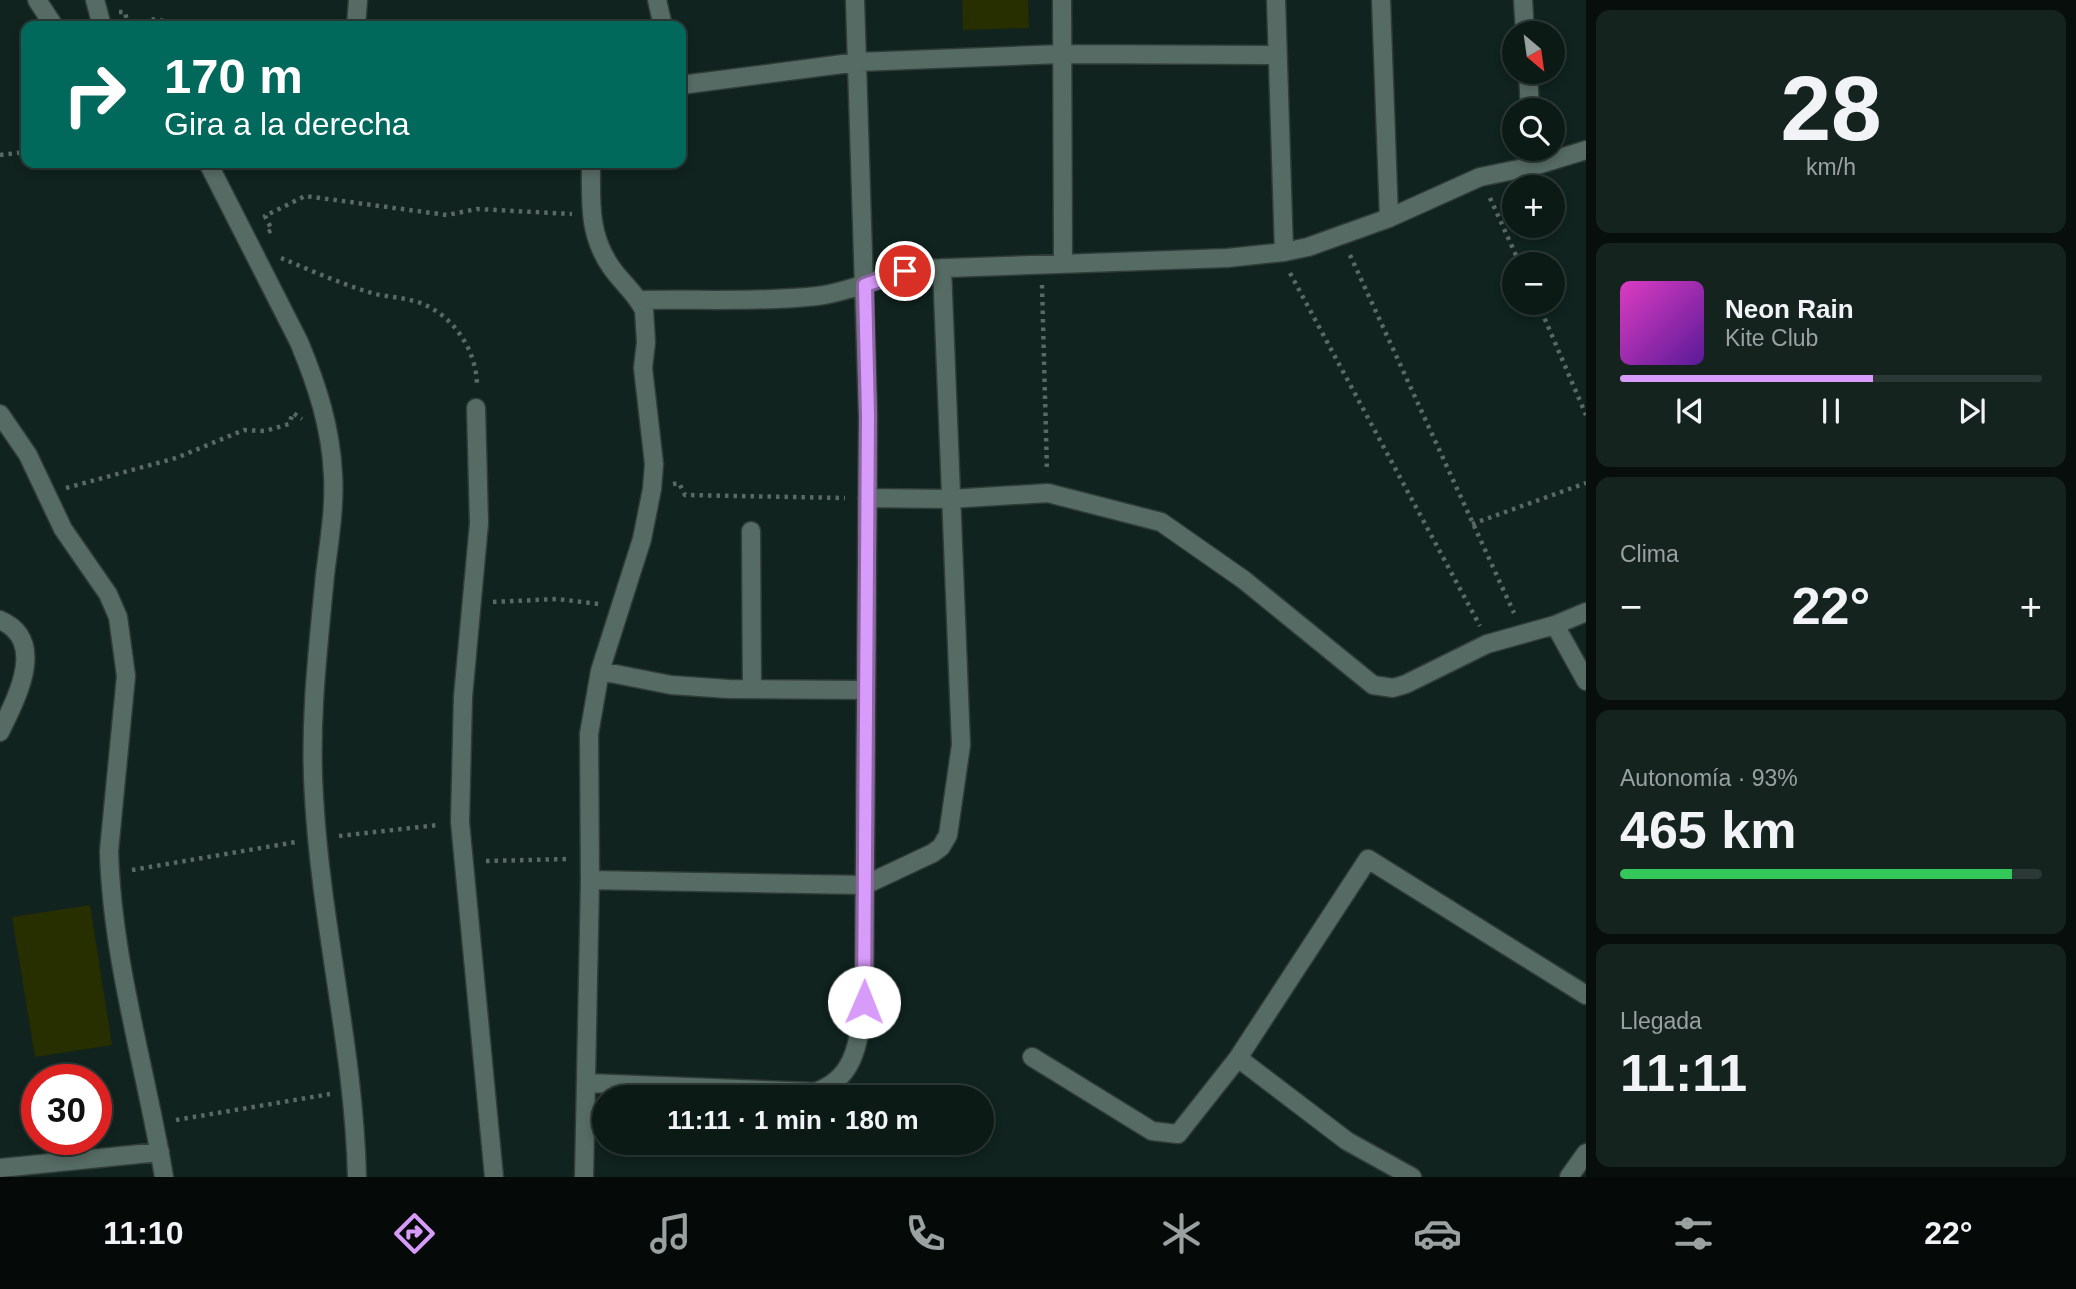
<!DOCTYPE html>
<html lang="es">
<meta charset="utf-8">
<style>
:root{--surface:#0c1a16;--page:#15231f;--text:#f1f3f6;--muted:#9aa1a1;--line:#2c3835;--accent:#d79bf9}
body{margin:0;font-family:Arial,sans-serif;background:var(--page);color:var(--text);height:100vh;display:flex;flex-direction:column;font-size:26px;white-space:nowrap}
*{box-sizing:border-box;margin:0}
p{font-size:23px;color:var(--muted)}
.icon{flex:none;width:38px;height:38px;fill:none;stroke:currentColor;stroke-width:2;stroke-linecap:round;stroke-linejoin:round}
.map{position:relative;flex:1;overflow:hidden}
.panel{display:flex;flex-direction:column;gap:10px;padding:10px;background:#070e0c;width:490px}
.panel>*{flex:none}
.banner{position:absolute;left:21px;top:21px;width:665px;height:147px;border-radius:14px;box-shadow:0 4px 10px #0003,0 0 0 2px var(--line);background:#00695c;color:#fff;overflow:hidden}
.needle{width:46px;rotate:151deg}
.tools{position:absolute;left:1502px;top:21px;display:grid;gap:14px}
.tools a{display:grid;place-items:center;width:63px;height:63px;border-radius:50%;background:var(--surface);box-shadow:0 4px 10px #0003,0 0 0 2px var(--line);font-size:35px}
.speed{position:absolute;left:21px;top:1064px;display:flex;gap:14px;font-size:35px;font-weight:700;text-align:center}
.speed>*{display:grid;place-content:center;width:91px;height:91px;border-radius:50%;background:var(--surface);box-shadow:0 4px 10px #0003,0 0 0 2px var(--line);line-height:1}
.speed .limit{border:10px solid #d22;background:#fff;color:#111}
.pin{position:absolute;display:grid;place-items:center;width:60px;height:60px;color:#fff;margin:-30px;border:4px solid #fff;border-radius:50%;box-shadow:0 2px 7px #0007}
.me{position:absolute;width:77px;margin:-38px;rotate:1deg;stroke-linejoin:round;filter:drop-shadow(0 0 5px #0008)}
.turn{display:flex;align-items:center;gap:24px;height:147px;padding:0 28px;font-size:32px}
.turn .icon{width:91px;height:91px;stroke-width:2.5}
.turn b{display:block;font-size:49px;line-height:60px}
.big{font-size:52px;font-weight:800;line-height:1.1}
.panel .card{flex:1;display:flex;flex-direction:column;justify-content:center;gap:10px;min-width:0;padding:0 24px;border-radius:14px;background:var(--page)}
.panel .dial{align-items:center;gap:0}
.dial b{font-size:91px;line-height:1}
.song{display:flex;align-items:center;gap:21px}
.cover{width:84px;height:84px;border-radius:10px;background:linear-gradient(135deg,hsl(310 70% 55%),hsl(270 70% 35%))}
.played{height:7px;border-radius:4px;background:linear-gradient(90deg,var(--accent) 60%,var(--line) 60%)}
.keys{display:flex;justify-content:space-around;direction:ltr}
.heat{display:flex;justify-content:space-between;align-items:center;font-size:38px;direction:ltr}
.charge{height:10px;border-radius:5px;background:linear-gradient(90deg,#34c759 93%,var(--line) 0)}
.trip{position:absolute;left:592px;top:1085px;width:402px;height:70px;border-radius:35px;background:var(--surface);box-shadow:0 4px 10px #0003,0 0 0 2px var(--line);font-weight:800;line-height:70px;text-align:center}
.tab-bar{display:flex;height:112px;justify-content:space-around;align-items:center;background:#050a09;color:var(--muted)}
.tab-bar .icon{width:49px;height:49px}
.tab-bar .on{color:var(--accent)}
.tab-bar b{font-size:32px;color:var(--text)}
main{display:flex;flex:1;min-height:0}
.map>svg:first-child{display:block}
</style>
<main>
<div class="map">
<svg width="1586" height="1177" viewBox="0 0 1586 1177">
<rect width="100%" height="100%" fill="#10231e"/>
<!-- green -->
<path fill="#272e00" d="M962,0h66l1,28 -66,2z
M90,905l22,140 -77,12 -23,-140z"/>
<g fill="none" stroke-linecap="round" stroke-linejoin="round">
<!-- minor casing -->
<g stroke="#303c38" stroke-width="21">
<path id="minor" d="M37,0l17,26
M95,0l7,26
M657,0l6,26
M1062,0l1,262
M1276,0l8,252
M1381,0l8,218
M1523,0l2,33
M356,26l2,-26
M1528,72l2,38
M681,85l177,-23 204,-8 215,1
M208,163l91,179c18,43 32,86 34,133 2,33 -4,67 -8,100 -7,74 -16,148 -11,222 7,128 40,252 43,380
M639,300c59,-1 120,2 178,-4 36,-4 67,-22 103,-27l307,-11 57,-6 24,-5 81,-29 91,-41 54,-11 52,-16
M476,408l3,115 -16,174 -3,125 34,355
M0,414l28,41 35,74 45,65 10,23 8,59 -17,175c3,110 37,218 55,326
M867,498l83,1 98,-6 113,29 83,58 129,105 20,3 13,-4 81,-40 68,-19 31,-13
M751,531l1,158
M0,620c48,21 16,79 0,112
M1555,625l31,56
M600,671l71,14 58,4 135,1
M590,880l275,5 68,-32 8,-6 7,-12 13,-90 -19,-477
M1032,1057l120,74 26,3 60,-76 130,-199 218,136
M1238,1058l109,83 65,36
M588,1083l227,9c42,-14 43,-52 49,-90l4,-586 -13,-416
M0,1168l160,-16
M584,1177l6,-297 -1,-146 11,-63 42,-132 10,-50 2,-25 -11,-96 3,-26 -2,-32c-8,-17 -23,-28 -33,-43 -23,-33 -20,-66 -20,-104
M1569,1177l17,-24"/>
</g>
<!-- path -->
<path stroke="#596965" stroke-width="4.5" stroke-dasharray="3.5 5" stroke-linecap="butt" d="M119,12h6l3,14
M150,26v-7l51,7
M237,26h4
M0,155l26,-3
M1490,198l30,66
M268,232l4,-2 -7,-14 40,-20 142,19 30,-6 95,5
M1350,255l164,358
M281,258c29,12 60,26 91,35 13,4 28,4 42,8 37,10 63,48 63,85
M1290,273l190,353
M1042,285l5,187
M1538,303l48,112
M673,484l6,-1 6,12 160,3
M66,488l110,-30 68,-28 21,1 24,-7 4,-11 9,6
M1472,524l114,-41
M493,602l64,-3 42,5
M339,836l99,-11
M486,861l82,-2
M132,870l164,-28
M176,1120l154,-26"/>
<!-- minor -->
<use href="#minor" stroke="#566b64" stroke-width="18"/>
</g>
<g fill="none" stroke-linecap="round" stroke-linejoin="round">
<!-- route casing -->
<g stroke="#8c65a2" stroke-width="18">
<path id="route" d="M864,1002l4,-586 -3,-131 40,-14"/>
</g>
<!-- route -->
<use href="#route" stroke="#d79bf9" stroke-width="12"/>
</g>
</svg>
<div class="tools">
<a><svg class="needle" viewBox="-14 -14 28 28"><path d="M0-13l5 13h-10z" fill="#e53935"/><path d="M0 13l5-13h-10z" fill="#9aa1a1"/></svg></a>
<a><svg class="icon" aria-label="search" viewBox="0 0 24 24"><circle cx="10" cy="10" r="6"/><path d="M15 15l6 6"/></svg></a>
<a>+</a>
<a>−</a>
</div>
<div class="speed"><div class="limit">30</div></div>
<div class="pin" style="left:905px;top:271px;background:#d93025"><svg class="icon" aria-label="arrive" viewBox="0 0 24 24"><path d="M6 21V4h12l-3 4 3 4H6"/></svg></div>
<svg class="me" style="left:864px;top:1002px" viewBox="-20 -20 40 40"><circle r="19" fill="#fff"/><path d="M0-13L10 11 0 6-10 11z" fill="#d79bf9"/></svg>
<div class="trip">11:11 · 1 min · 180 m</div>
<div class="banner">
<div class="turn"><svg class="icon" aria-label="right" viewBox="0 0 24 24"><path d="M7 20v-9h11M14 6l5 5-5 5"/></svg><div><b>170 m</b>Gira a la derecha</div></div>
</div>
</div>
<section class="panel">
<div class="card dial"><b>28</b><p>km/h</p></div>
<div class="card">
<div class="song"><i class="cover"></i><div><b>Neon Rain</b><p>Kite Club</p></div></div>
<div class="played"></div>
<div class="keys"><svg class="icon" aria-label="previous" viewBox="0 0 24 24"><path d="M18 5L8 12l10 7zM5 5v14"/></svg><svg class="icon" aria-label="pause" viewBox="0 0 24 24"><path d="M8 5v14M16 5v14"/></svg><svg class="icon" aria-label="next" viewBox="0 0 24 24"><path d="M6 5l10 7-10 7zM19 5v14"/></svg></div>
</div>
<div class="card"><p>Clima</p>
<div class="heat"><a>−</a><b class="big">22°</b><a>+</a></div>
</div>
<div class="card"><p>Autonomía · 93%</p><b class="big">465 km</b><div class="charge"></div></div>
<div class="card"><p>Llegada</p><b class="big">11:11</b></div>
</section>
</main>
<nav class="tab-bar">
<b>11:10</b>
<svg class="icon on" aria-label="directions" viewBox="0 0 24 24"><path d="M12 3l9 9-9 9-9-9zM9 14v-3h6M13 9l2 2-2 2"/></svg>
<svg class="icon" aria-label="music" viewBox="0 0 24 24"><path d="M9 18V5l10-2v13"/><circle cx="6" cy="18" r="3"/><circle cx="16" cy="16" r="3"/></svg>
<svg class="icon" aria-label="phone" viewBox="0 0 24 24"><path d="M5 4h4l2 5-3 2q2 4 5 5l2-3 5 2v4C11 20 4 13 5 4z"/></svg>
<svg class="icon" aria-label="climate" viewBox="0 0 24 24"><path d="M12 3v18M4 7l16 10M4 17L20 7"/></svg>
<svg class="icon" aria-label="car" viewBox="0 0 24 24"><path d="M5 17H2v-5l4-1 3-4h7l3 4 3 1v5h-3M9 17h6M6 11h13"/><circle cx="7" cy="17" r="2"/><circle cx="17" cy="17" r="2"/></svg>
<svg class="icon" aria-label="filters" viewBox="0 0 24 24"><path d="M4 7h16M4 17h16"/><circle cx="9" cy="7" r="2"/><circle cx="15" cy="17" r="2"/></svg>
<b>22°</b>
</nav>
